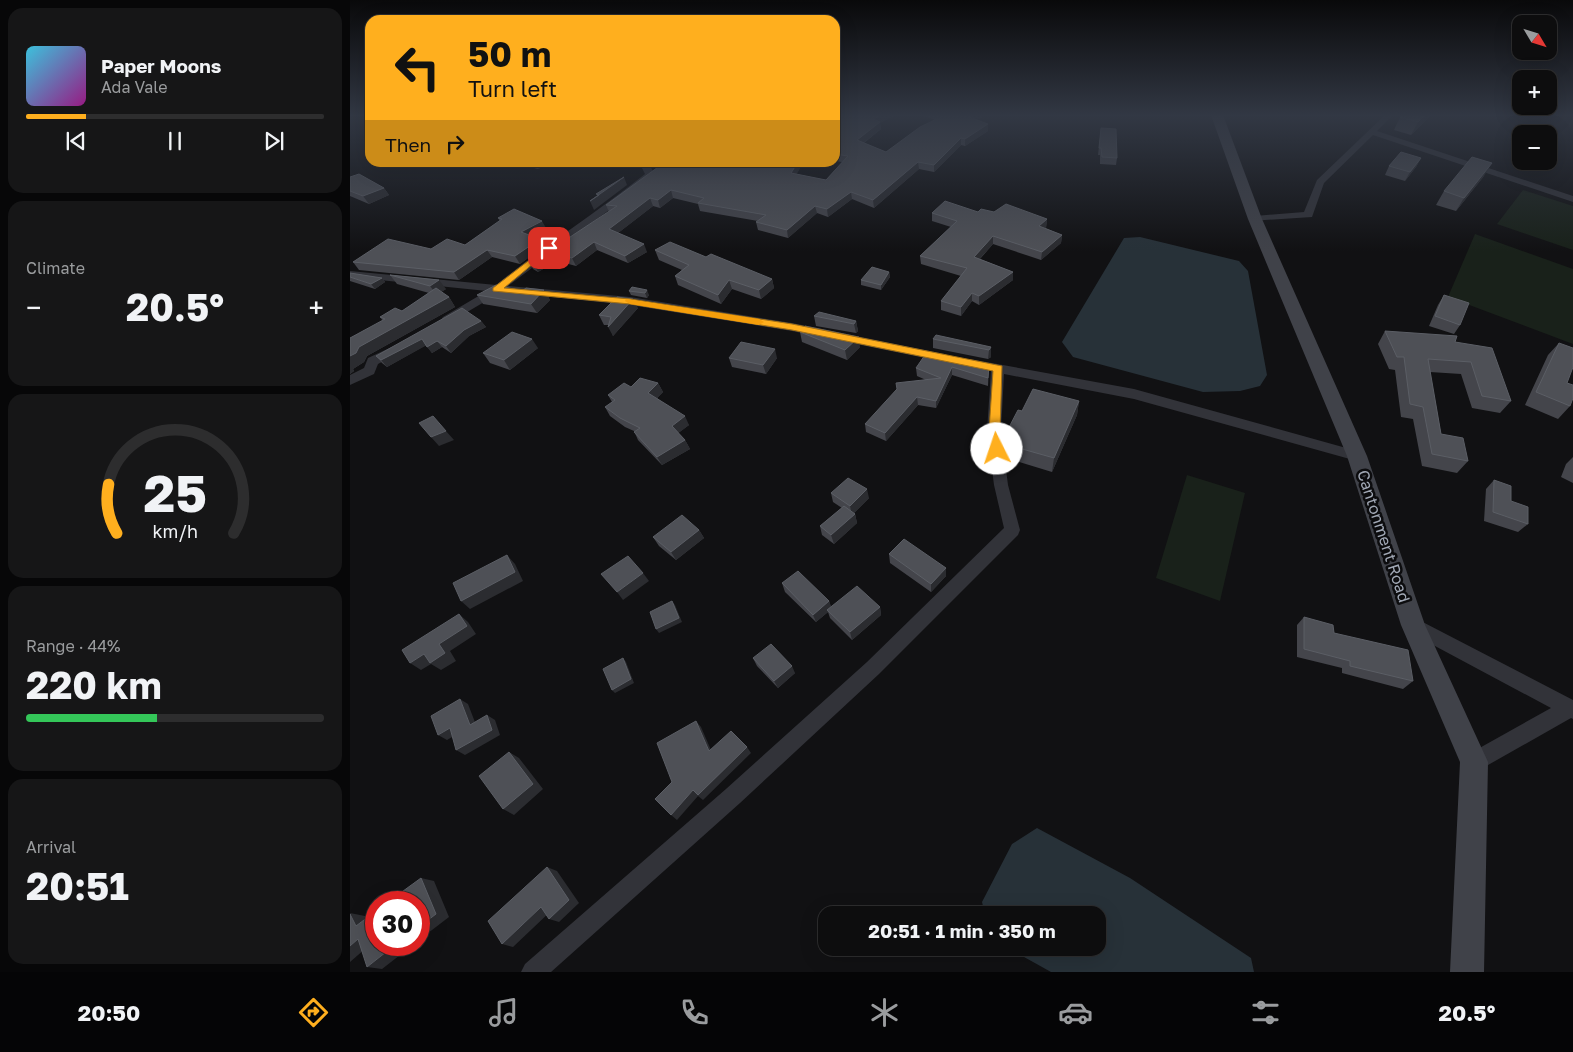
<!DOCTYPE html>
<meta charset="utf-8">
<style>
:root{--surface:#0d0d0e;--page:#161617;--text:#f1f3f6;--muted:#9a9c9e;--line:#2d2d2e;--accent:#ffaf1e}
body{margin:0;font-family:"Golos Text",sans-serif;background:var(--page);color:var(--text);height:100vh;display:flex;flex-direction:column;font-size:19px;white-space:nowrap}
*{box-sizing:border-box;margin:0}
p{font-size:16px;color:var(--muted)}
.icon{flex:none;width:28px;height:28px;fill:none;stroke:currentColor;stroke-width:2;stroke-linecap:round;stroke-linejoin:round}
.map{position:relative;flex:1;overflow:hidden}
.details{display:flex;flex-direction:column;gap:8px;padding:8px;background:#070708;width:350px}
.details>*{flex:none}
.top-card{position:absolute;left:15px;top:15px;width:475px;height:152px;border-radius:15px;box-shadow:0 5px 20px #0002,0 0 0 1px var(--line);background:#ffaf1e;color:#111;overflow:hidden}
.needle{width:32px;rotate:128deg}
.tools{position:absolute;left:1162px;top:15px;display:grid;gap:10px}
.tools a{display:grid;place-items:center;width:45px;height:45px;border-radius:10px;background:var(--surface);box-shadow:0 5px 20px #0002,0 0 0 1px var(--line);font-size:25px}
.speed{position:absolute;left:15px;top:891px;display:flex;gap:10px;font-size:25px;font-weight:700;text-align:center}
.speed>*{display:grid;place-content:center;width:65px;height:65px;border-radius:50%;background:var(--surface);box-shadow:0 5px 20px #0002,0 0 0 1px var(--line);line-height:1}
.speed .limit{border:8px solid #d22;background:#fff;color:#111}
.pin{position:absolute;display:grid;place-items:center;width:42px;height:42px;color:#fff;margin:-21px;border-radius:10px;box-shadow:0 2px 8px #0006}
.me{position:absolute;width:55px;margin:-28px;rotate:356deg;stroke-linejoin:round;filter:drop-shadow(0 0 4px #0008)}
.turn{display:flex;align-items:center;gap:18px;height:105px;padding:0 20px;font-size:22px}
.turn .icon{width:65px;height:65px;stroke-width:2.5}
.turn b{display:block;font-size:35px;line-height:42px}
.then{display:flex;align-items:center;height:48px;padding:0 20px;background:#0003;gap:10px;font-size:19px}
.big{font-size:38px;font-weight:700;line-height:1.1}
.details .tile{flex:1;display:flex;flex-direction:column;justify-content:center;gap:8px;min-width:0;padding:0 18px;border-radius:15px;background:var(--page)}
.details .dial{align-items:center;gap:0}
.dial svg{height:130px;overflow:visible;fill:none;stroke:var(--line);stroke-width:7;stroke-linecap:round;text-anchor:middle}
.dial text{fill:var(--text);stroke:none}
.song{display:flex;align-items:center;gap:15px}
.cover{width:60px;height:60px;border-radius:8px;background:linear-gradient(135deg,hsl(190 70% 55%),hsl(310 70% 35%))}
.played{height:5px;border-radius:2px;background:linear-gradient(90deg,var(--accent) 20%,var(--line) 20%)}
.keys{display:flex;justify-content:space-around;direction:ltr}
.heat{display:flex;justify-content:space-between;align-items:center;font-size:28px;direction:ltr}
.charge{height:8px;border-radius:4px;background:linear-gradient(90deg,#34c759 44%,var(--line) 0)}
.trip{position:absolute;left:468px;top:906px;width:288px;height:50px;border-radius:15px;background:var(--surface);box-shadow:0 5px 20px #0002,0 0 0 1px var(--line);font-weight:700;line-height:50px;text-align:center}
.dock{display:flex;height:80px;justify-content:space-around;align-items:center;background:#050506;color:var(--muted)}
.dock .icon{width:35px;height:35px}
.dock .current{color:var(--accent)}
.dock b{font-size:22px;color:var(--text)}
main{display:flex;flex:1;min-height:0}
.map>svg:first-child{display:block}
</style>
<main>
<section class="details">
<div class="tile">
<div class="song"><i class="cover"></i><div><b>Paper Moons</b><p>Ada Vale</p></div></div>
<div class="played"></div>
<div class="keys"><svg class="icon" aria-label="previous" viewBox="0 0 24 24"><path d="M18 5L8 12l10 7zM5 5v14"/></svg><svg class="icon" aria-label="pause" viewBox="0 0 24 24"><path d="M8 5v14M16 5v14"/></svg><svg class="icon" aria-label="next" viewBox="0 0 24 24"><path d="M6 5l10 7-10 7zM19 5v14"/></svg></div>
</div>
<div class="tile"><p>Climate</p>
<div class="heat"><a>−</a><b class="big">20.5°</b><a>+</a></div>
</div>
<div class="tile dial"><svg viewBox="0 0 100 80">
<path d="M14 69A42 42 0 1 1 86 69"/>
<path d="M14 69A42 42 0 0 1 9 39" stroke="#ffaf1e"/>
<text x="50" y="56" font-size="32" font-weight="700">25</text>
<text x="50" y="72" font-size="11">km/h</text>
</svg></div>
<div class="tile"><p>Range · 44%</p><b class="big">220 km</b><div class="charge"></div></div>
<div class="tile"><p>Arrival</p><b class="big">20:51</b></div>
</section>
<div class="map">
<svg width="1223" height="972" viewBox="0 0 1223 972">
<rect width="100%" height="100%" fill="#111113"/>
<!-- green -->
<path fill="#19211a" d="M1173,190l50,16v44l-76,-26z
M1125,234l98,35v75l-125,-47z
M837,475l58,18 -25,108 -64,-23z"/>
<!-- water -->
<path fill="#273138" d="M790,237l99,24 9,10 19,104 -7,11 -20,5 -37,1 -130,-35 -11,-15 62,-104z
M687,828l93,50 121,80 3,14h-203l-43,-24h88v-33h-111l-3,-13 30,-58z"/>
<g fill="none" stroke-linecap="round" stroke-linejoin="round">
<!-- street -->
<path fill="#323339" fill-rule="evenodd" d="M1035,115h8l-16,16 196,65v6l-200,-67 -49,48 -12,34 -61,4v-4l4,-1 49,-4 13,-32z
M289,162h9l7,13 -2,2 -145,109 122,11 162,26 153,31 6,4 -2,3 -4,1 -153,-31 -162,-26 -129,-13 -54,32 -6,-4 2,-3 44,-26 -137,-14v-6l146,14c48,-39 100,-72 149,-111z
M46,345l4,1 2,3 -2,3 -22,12 -4,10 -24,11v-10l14,-7 4,-10z
M620,359l164,30 223,62 5,1 2,4 -2,4 -5,1 -223,-62 -130,-25 -3,57 7,54 12,45 -2,5 -139,139 -139,129 -189,169h-30l4,-8 201,-175 141,-127 137,-134 -10,-43 -7,-54 4,-60 -26,-5 -1,-3 1,-3z
M1063,617l160,83v19l-2,-1 -90,51 -7,3 -7,-3 -3,-7 3,-7 84,-47 -144,-77 -3,-6 3,-6z"/>
<!-- secondary -->
<path fill="#404249" fill-rule="evenodd" d="M861,115h12l39,104 105,237 58,169 63,137 -4,210h-34l10,-210 -59,-137 -54,-169 -99,-237z"/>
</g>
<!-- wall -->
<path fill="#44454b" d="M485,115h60l-15,8 1,6 -17,14 22,9 49,-32 -14,-5h65l-10,5 12,4v7l-23,15 -4,-1 -27,27 -15,-3 -45,39 -22,-9 -24,18 -11,-4 -29,25 -30,-8 -2,-8 2,-1 -58,-10 -2,-7 -25,-6 -13,10 -7,-2 -35,27 29,19 -19,11 -31,-13 -21,16 -19,-5 -19,11 -5,-3 -4,-7 29,-17 51,-33 -3,-7 56,-40 -8,-3h150l-8,12 30,6 16,-18 -7,-1z
M1053,115h28l-20,20 -17,-5 6,-13z
M751,128l16,30 -1,7 -16,-1v-9h-2z
M1071,158l-5,9 -11,14 -20,-6 4,-9z
M162,162h40l-14,7z
M1134,176l-28,35 -20,-6 8,-14z
M0,177l34,11 5,7 -20,9 -19,-8z
M628,212h16l53,7 -1,9h-1l17,7 -1,8 -20,17 -48,-16 -13,15 33,13v8l-34,25 -7,-4 -11,15 -20,-6v-9l20,-25 -40,-12 -1,-8 31,-29 -19,-6v-8z
M148,218l48,10 -14,8 12,10 -24,18 -28,-7 -33,23 -100,-10 -6,-8 78,-13 34,-4 35,-24z
M305,250l51,7 66,22 2,9 -13,11 -29,-10 -11,15 -43,-19 -3,-9 7,-6 -23,-10z
M539,272l1,5 -9,13 -20,-5v-5z
M0,273l32,5 3,4 -10,7 -25,-8z
M40,275l56,14 -5,3 8,5 6,10 -88,49 -3,6 -11,7 1,2 -4,3v-36l33,-17 -3,-4 22,-6 27,-18 -32,-9z
M282,287l17,8 -2,3 -16,-3 -2,-4z
M194,290l6,10 -13,13 -54,-9 -6,-9z
M1094,295l16,30 -6,9 -25,-8 9,-21z
M266,301l22,7 -25,28 -4,-11h-5l-5,-10z
M464,316l42,5 2,10 -2,2 -40,-7z
M131,321l5,6 -17,9 -18,17 -9,-6 -10,6 -6,-8 -39,22 -5,-4 -6,-7z
M1035,331l70,11 56,59 -11,12 -28,-5 -11,-34 -31,-2 11,62 27,27 -11,12 -35,-7 -9,-47 -12,-2 -6,-47 -6,-1 -11,-25z
M450,332l60,15 -13,13 -45,-18z
M583,339l58,8v10l-3,2 -55,-11z
M1209,343l8,40 3,23 -12,13 -33,-14 23,-50z
M188,348l-28,22 -20,-7 -7,-10z
M379,358h48l-11,16 -34,-7z
M639,364l-1,22 -36,-11 -16,33 -18,-3 -32,36 -20,-9 -1,-8 61,-44 -9,-4 -1,-8z
M308,383l5,9 -6,6 32,27 -11,8 7,7 5,9 -28,16 -24,-25 -4,-9 -9,-4 -15,-11 -5,-9 7,-5 -4,-7 23,-8z
M729,401l-2,14 -25,57 -46,-14 -1,-11 1,-14 16,-22z
M1223,457v26l-12,-6 5,-13z
M1144,480l34,44 -10,8 -34,-11 2,-32z
M481,493l38,5 -15,15 1,1 2,9 -23,21 -12,-9 -2,-9 22,-18 -9,-6z
M349,530l5,8 -28,22 -17,-14 -6,-9z
M539,554l57,22 -15,16 -41,-29z
M432,583l47,18 2,6h49l1,8 -29,25 -22,-22 -2,-6 -12,10 -31,-30z
M954,617l30,16 79,48 -10,8 -61,-16v-5l-45,-11v-32z
M403,658l42,15 -17,15 -21,-22z"/>
<!-- shaded-wall -->
<path fill="#2b2c30" d="M531,115h14l-15,8 1,6 -23,18 -1,-7 16,-21z
M623,115h13l-17,9v-7z
M1075,115h6l-20,20 7,-13z
M638,124v7l-23,15v-7z
M611,138v7l-27,27v-7z
M1071,158l-5,9 -11,14 5,-9z
M191,162h11l-14,7 -2,-4z
M448,162h6l-11,18 -2,-7z
M568,162l1,7 -45,39 -1,-8z
M1142,163l-8,13 -28,35 8,-13z
M274,177l3,8 -33,25 -4,-9z
M34,188l5,7 -20,9 -6,-8z
M321,190l2,8 -13,10 -2,-8z
M501,192l1,7 -24,18 -1,-8z
M300,198l3,8 -40,31 -4,-8z
M465,206l2,7 -29,25 -1,-8z
M697,219l-1,9 -8,7 1,-9z
M192,221l4,7 -20,11 -5,-7z
M712,235l-1,8 -20,17 1,-8z
M643,236v8l-19,21v-8z
M190,239l4,7 -24,18 -5,-8z
M244,242l3,8 -21,16 -4,-8z
M294,244l3,8 -19,11 -3,-7z
M137,250l5,7 -33,23 -5,-8z
M203,253l4,8 -19,11 -4,-8z
M539,272l1,5 -9,13v-5z
M663,272v8l-34,25v-9z
M32,278l3,4 -10,7 -4,-5z
M422,279l2,9 -13,11 -2,-9z
M89,280l7,9 -9,6 -7,-9z
M379,280l3,9 -11,15 -3,-9z
M194,290l6,10 -13,13 -6,-9z
M297,290l2,5 -2,3 -2,-5z
M622,293v8l-11,15v-9z
M99,297l6,10 -88,49 -3,6 -11,7 1,2 -4,3v-18l9,-9z
M283,299l5,9 -25,28 -5,-9z
M131,321l5,6 -17,9 -18,17 -5,-7 18,-16z
M506,321l2,10 -2,2 -2,-9z
M509,337l1,10 -13,13 -2,-10z
M72,339l5,6 -40,22 -6,-7z
M182,339l6,9 -28,22 -6,-10z
M87,341l5,6 -10,6 -5,-6z
M641,347v10l-3,2 1,-9z
M425,349l2,9 -11,16 -3,-9z
M602,367v8l-16,33v-7z
M308,383l5,9 -10,10 -5,-9z
M567,397l1,8 -32,36 -1,-8z
M729,401l-2,14 -25,57 2,-14z
M335,416l4,9 -13,10 -4,-9z
M96,431l8,9 -15,6 -8,-9z
M335,440l5,9 -28,16 -5,-8z
M517,489l2,9 -17,17 -2,-9z
M505,514l2,9 -23,21 -3,-9z
M349,530l5,8 -28,22 -5,-8z
M157,555l8,9 8,17 -53,28 -9,-8z
M596,568v8l-15,16v-8z
M293,573l6,8 -26,19 -6,-8z
M322,601l3,4 7,17 -23,11 -3,-4z
M479,601l3,8 -5,1 1,2 -12,10 -3,-7z
M530,607l1,8 -29,25 -2,-8z
M109,614l9,8 8,12 -26,17 6,10 -15,9 -10,-6 -10,6 -11,-7 29,-19z
M273,658l3,4 8,21 -19,10 -3,-3z
M442,666l3,7 -17,15 -4,-7z
M110,699l8,5 10,26 -8,-5z
M137,715l8,5 5,15 -35,20 -9,-5z
M346,721l5,6 13,30 -5,-6z
M100,728l9,5 -12,7 -9,-5z
M397,747l4,6 -48,47 -5,-4 -21,24 -6,-5 22,-25z
M159,752l10,6 24,31 -29,26 -11,-6z
M197,867l10,4 22,32 -20,19 -10,-3z
M71,878l13,3 15,36 -30,23z
M191,907l11,3 -39,37 -11,-3z
M0,913l15,3 6,13 -15,-3z
M8,939l15,3 -23,20v-16z
M45,945h18l-31,24 -15,-2z"/>
<!-- building -->
<path fill="#4e5056" stroke="#5b5e65" d="M485,115h46l-8,4 7,3 -23,18 29,12 34,-25 25,-12h28l-4,2 19,7 -23,15 -4,-1 -27,27 -16,-3 -45,38 -22,-8 -24,17 -12,-3 -28,24 -31,-8 10,-7 -68,-12 6,-5 -33,-8 -13,10 -8,-2 -41,31 35,15 -19,12 -31,-14 -22,16 -19,-5 -19,11 -5,-2 24,-18 5,1 59,-39 -11,-1 59,-43h133l-7,11 35,7 22,-24 -13,-2z
M1053,115h22l-7,7 -18,-5z
M751,128l15,1 1,29 -15,-1 -1,-9h-2z
M1051,152l20,6 -11,14 -21,-6z
M1122,157l20,6 -28,35 -20,-7z
M177,162h14l-5,3z
M9,174l25,14 -21,8 -13,-5v-14z
M274,177l-34,24 9,-6 -3,-1z
M595,201l33,11 3,-3 13,3 12,-8 41,15 -8,7 23,9 -20,17 -49,-16 -19,21 39,15 -34,24 -7,-3 -11,14 -20,-6 26,-33 -47,-12 37,-35 -25,-8z
M164,209l28,12 -21,11 19,7 -25,17 -28,-6 -33,22 -101,-10 35,-23 43,10 16,-10 18,6 37,-26 -4,-1z
M320,242l36,15 5,-3 61,25 -13,11 -30,-10 -11,15 -43,-19 14,-11 -34,-15z
M522,267l17,5 -8,13 -20,-5z
M0,273l32,5 -11,6 -21,-7z
M40,275l49,5 -9,6z
M146,285l26,6 4,-3 18,2 -13,14 -54,-9z
M282,287l15,3 -2,3 -16,-2z
M86,288l13,9 -90,50 -3,6 -6,3v-18l35,-19 -5,-2 15,-9 7,3z
M1094,295l25,8 -9,22 -25,-9z
M267,297l16,2 -25,28 3,-10 -12,-2 14,-14h3z
M112,308l19,13 -17,9 -18,16 -9,-5 -10,6 -5,-8 -41,21 -5,-4z
M469,312l37,9 -2,3 -40,-8z
M455,326l54,11 -14,13 -45,-18z
M1035,331l72,5 -2,6 37,6 19,53 -29,-5 -11,-34 -43,-3 13,75 22,4 5,23 -36,-7 -9,-47 -13,-3 -6,-47h-7z
M162,332l20,7 -28,21 -21,-7z
M586,335l55,12 -2,3 -56,-11z
M391,342l34,7 -12,16 -34,-7z
M1209,343l14,5v19l-6,16 6,2v13l-3,8 -34,-14z
M577,352l62,12 -1,14 -36,-11 -16,34 -19,-4 -32,36 -20,-9 32,-35 -1,-6 45,-5 -25,-10z
M290,378l18,5 -10,10 37,23 -13,10 13,14 -28,17 -23,-25 6,-4 -20,-10 -15,-11 10,-7 -7,-5 16,-12 7,4z
M683,389l46,12 -25,57 -46,-13 -2,-12 12,-23 4,1z
M83,416l13,15 -15,6 -12,-14z
M498,478l19,11 -17,17 -19,-13z
M1144,480l17,6v15l17,6v17l-35,-12z
M494,506l11,8 -24,21 -11,-9z
M332,515l17,15 -28,22 -18,-15z
M554,539l42,29 -15,16 -42,-30z
M157,555l8,17 -54,29 -8,-18z
M278,556l15,17 -26,19 -16,-18z
M448,571l31,30 -16,14 -31,-32z
M507,586l23,21 -30,25 -23,-22z
M322,601l7,17 -23,11 -6,-17z
M109,614l8,12 -28,18 6,9 -15,10 -6,-9 -14,9 -8,-13z
M954,617l29,8 1,8 74,17 5,31 -63,-15v-5l-46,-12z
M421,644l21,22 -18,15 -21,-23z
M273,658l8,21 -19,11 -9,-21z
M110,699l10,26 17,-10 5,15 -36,20 -6,-22 -12,7 -7,-19z
M346,721l13,30 22,-20 16,16 -49,48 -5,-5 -22,25 -16,-16 17,-17 -15,-39z
M159,752l24,32 -30,25 -24,-33z
M197,867l22,33 -20,19 -8,-12 -39,37 -14,-23z
M71,878l15,36 -17,13v-25h-31z
M26,911v34h19l-28,22 -9,-28 -8,7v-32l6,12z"/>
<!-- sky -->
<linearGradient id="sky" x2="0" y2="1"><stop stop-color="#09090a"/><stop offset="0.46" stop-color="#323844"/><stop offset="1" stop-color="#323844" stop-opacity="0"/></linearGradient>
<rect width="1223" height="251" fill="url(#sky)"/>
<!-- route -->
<path fill="#ffaf1e" stroke="#a67214" d="M199,245l4,3 -2,1 -47,39 126,11 162,25 210,42 -2,65 2,18 -5,4 -6,-4 -2,-18 4,-60 -201,-41 -162,-26 -137,-13v-3z"/>
<!-- slow -->
<path fill="#f59e0b" d="M276,299l133,20 5,3 -5,3 -129,-21 -5,-3z"/>
<g text-anchor="middle" stroke-width="5" stroke-linejoin="round" paint-order="stroke">
<!-- street labels -->
<g font-size="16" fill="#a1a8b5" stroke="#0c0c0e">
<text transform="translate(1034 536) rotate(72)" y="6">Cantonment Road</text>
</g>
</g>
</svg>
<div class="tools">
<a><svg class="needle" viewBox="-14 -14 28 28"><path d="M0-13l5 13h-10z" fill="#e53935"/><path d="M0 13l5-13h-10z" fill="#9a9c9e"/></svg></a>
<a>+</a>
<a>−</a>
</div>
<div class="speed"><div class="limit">30</div></div>
<div class="pin" style="left:199px;top:248px;background:#d93025"><svg class="icon" aria-label="arrive" viewBox="0 0 24 24"><path d="M6 21V4h12l-3 4 3 4H6"/></svg></div>
<svg class="me" style="left:647px;top:449px" viewBox="-20 -20 40 40"><circle r="19" fill="#fff"/><path d="M0-13L10 11 0 6-10 11z" fill="#ffaf1e"/></svg>
<div class="trip">20:51 · 1 min · 350 m</div>
<div class="top-card">
<div class="turn"><svg class="icon" aria-label="left" viewBox="0 0 24 24"><path d="M17 20v-9H6M10 6l-5 5 5 5"/></svg><div><b>50 m</b>Turn left</div></div>
<div class="then">Then<svg class="icon" aria-label="right" viewBox="0 0 24 24"><path d="M7 20v-9h11M14 6l5 5-5 5"/></svg></div>
</div>
</div>
</main>
<nav class="dock">
<b>20:50</b>
<svg class="icon current" aria-label="directions" viewBox="0 0 24 24"><path d="M12 3l9 9-9 9-9-9zM9 14v-3h6M13 9l2 2-2 2"/></svg>
<svg class="icon" aria-label="music" viewBox="0 0 24 24"><path d="M9 18V5l10-2v13"/><circle cx="6" cy="18" r="3"/><circle cx="16" cy="16" r="3"/></svg>
<svg class="icon" aria-label="phone" viewBox="0 0 24 24"><path d="M5 4h4l2 5-3 2q2 4 5 5l2-3 5 2v4C11 20 4 13 5 4z"/></svg>
<svg class="icon" aria-label="climate" viewBox="0 0 24 24"><path d="M12 3v18M4 7l16 10M4 17L20 7"/></svg>
<svg class="icon" aria-label="car" viewBox="0 0 24 24"><path d="M5 17H2v-5l4-1 3-4h7l3 4 3 1v5h-3M9 17h6M6 11h13"/><circle cx="7" cy="17" r="2"/><circle cx="17" cy="17" r="2"/></svg>
<svg class="icon" aria-label="filters" viewBox="0 0 24 24"><path d="M4 7h16M4 17h16"/><circle cx="9" cy="7" r="2"/><circle cx="15" cy="17" r="2"/></svg>
<b>20.5°</b>
</nav>
